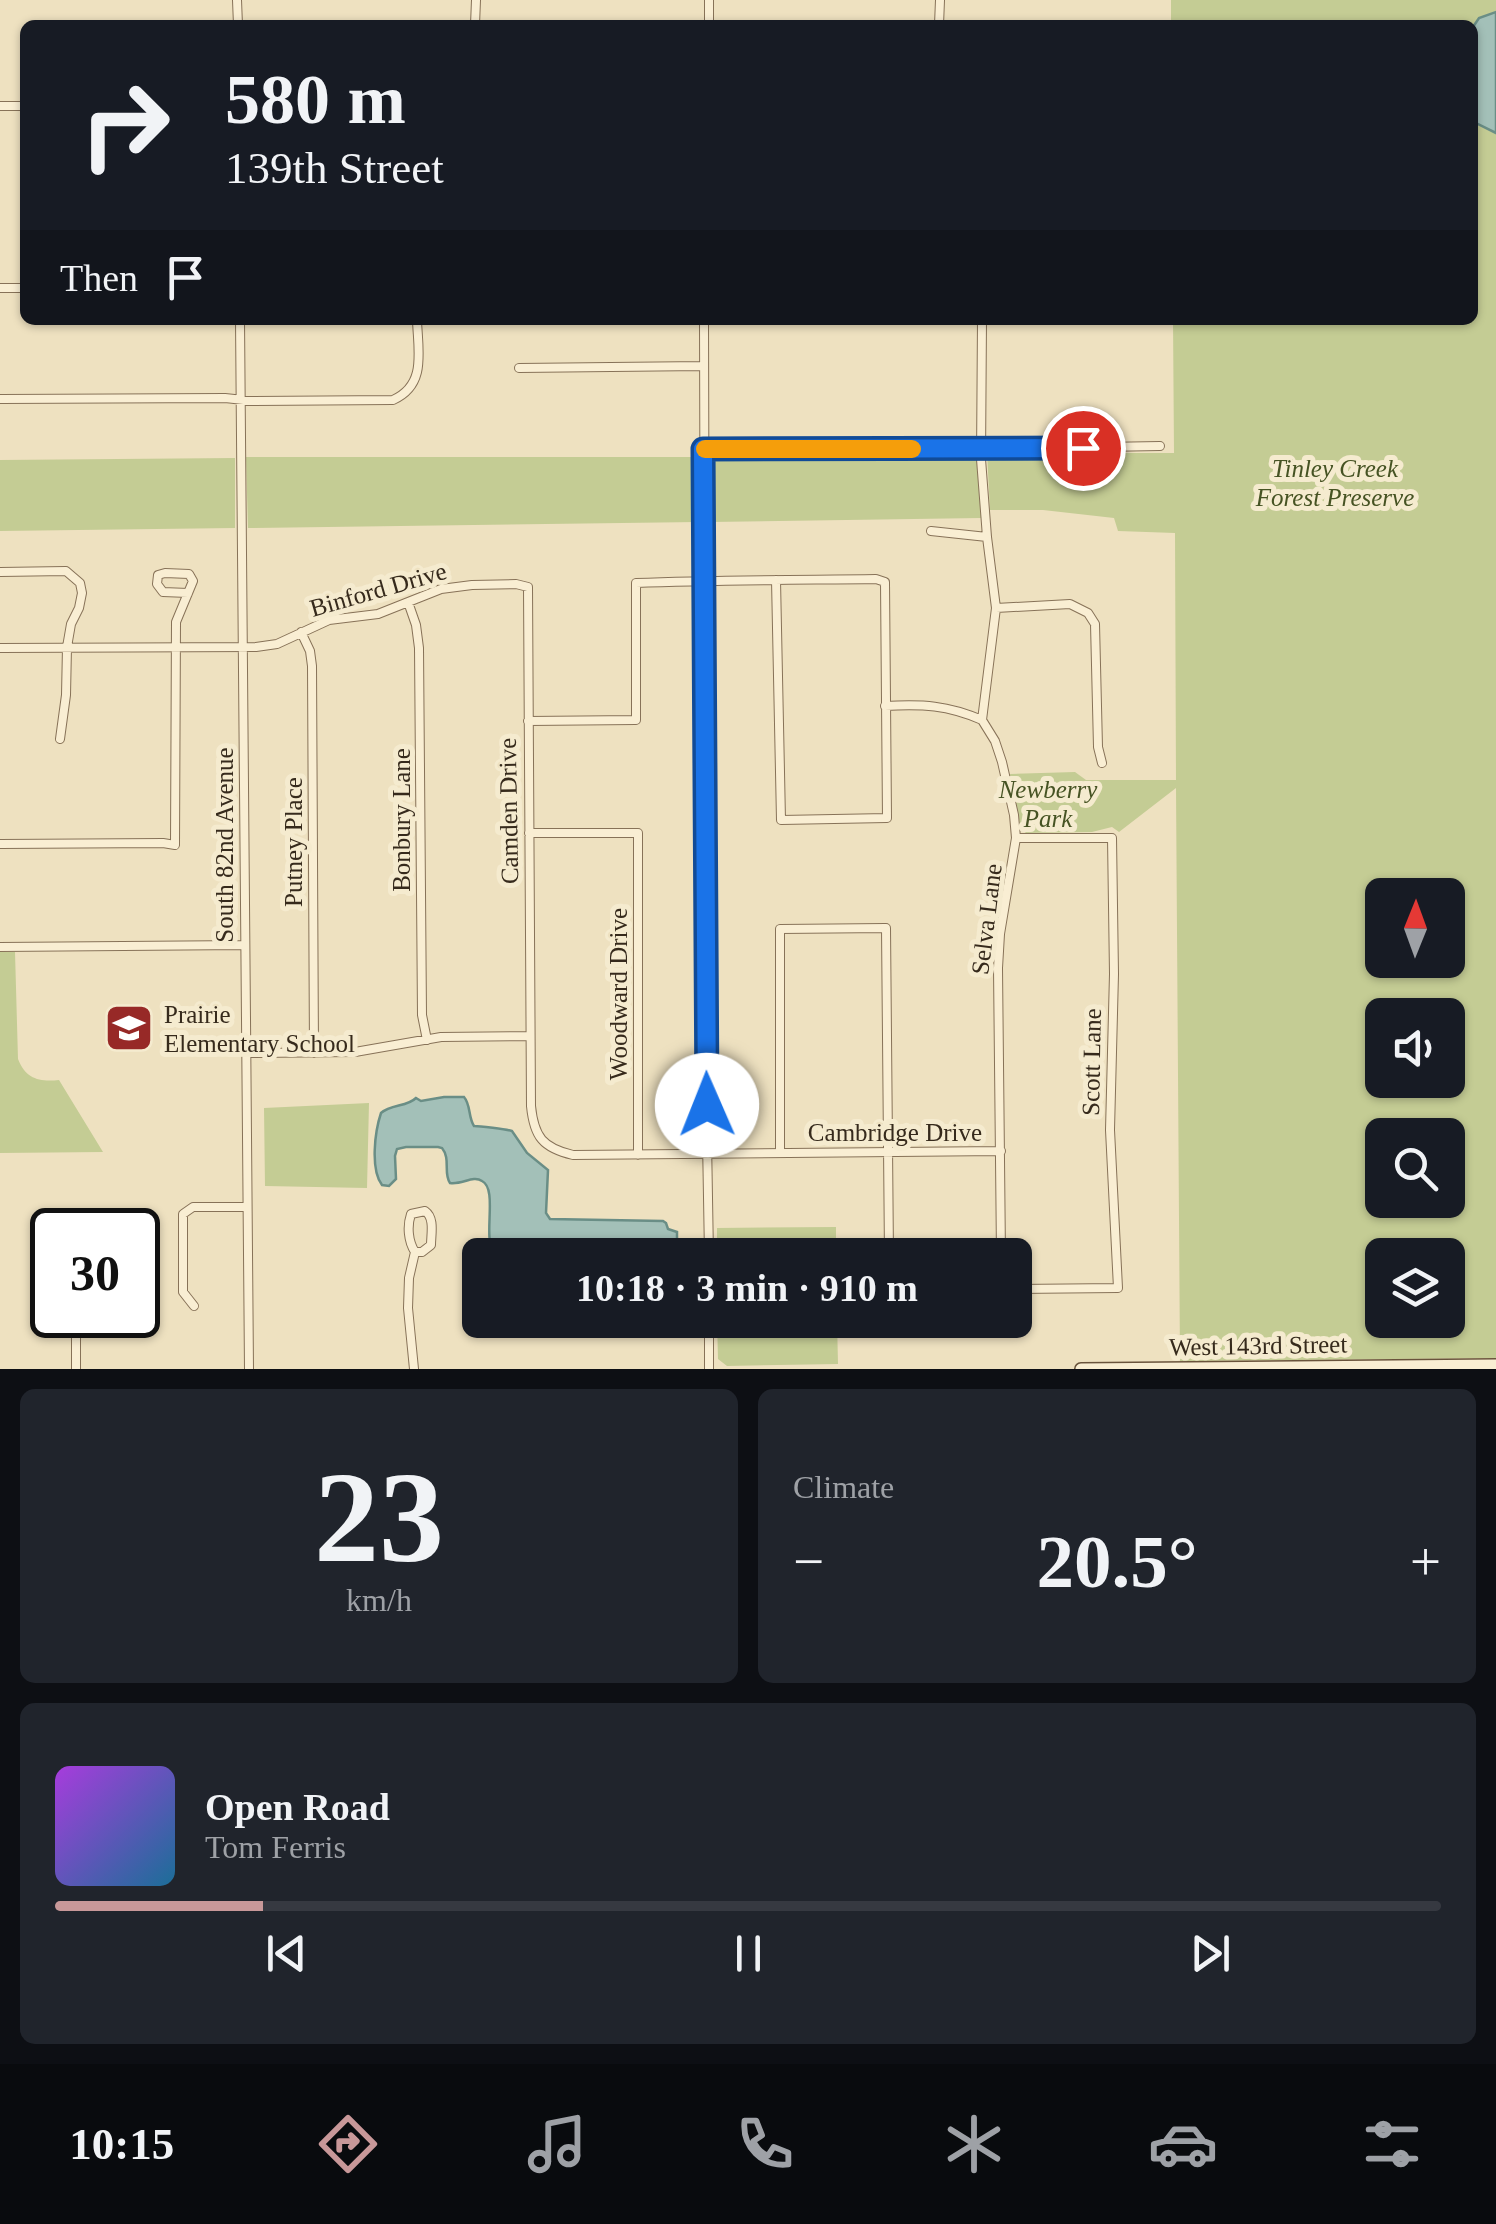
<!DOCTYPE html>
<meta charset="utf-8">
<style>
:root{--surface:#171b24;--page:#20242c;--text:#f1f3f6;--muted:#9ea1a6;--line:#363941;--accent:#c89899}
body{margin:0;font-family:Georgia,serif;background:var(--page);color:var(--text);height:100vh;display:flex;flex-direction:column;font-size:38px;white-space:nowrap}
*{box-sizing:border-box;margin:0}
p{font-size:32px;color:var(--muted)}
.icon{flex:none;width:55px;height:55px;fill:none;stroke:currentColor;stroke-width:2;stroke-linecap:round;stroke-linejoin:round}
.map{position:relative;height:1369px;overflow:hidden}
.details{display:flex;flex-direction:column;gap:20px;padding:20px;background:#0d0f14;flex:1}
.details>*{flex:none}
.guide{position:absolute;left:20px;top:20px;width:1458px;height:305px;border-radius:15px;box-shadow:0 2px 8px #0004;background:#171b24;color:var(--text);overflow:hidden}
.needle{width:65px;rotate:1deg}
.controls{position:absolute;left:1365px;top:878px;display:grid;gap:20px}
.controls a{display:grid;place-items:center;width:100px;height:100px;border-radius:15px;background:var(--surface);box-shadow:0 2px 8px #0004;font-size:50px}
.speed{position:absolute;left:30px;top:1208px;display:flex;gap:20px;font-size:50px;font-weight:700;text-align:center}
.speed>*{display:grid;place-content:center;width:130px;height:130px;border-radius:50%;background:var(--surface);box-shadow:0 2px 8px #0004;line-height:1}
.speed .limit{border:5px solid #111;border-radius:15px;background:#fff;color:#111}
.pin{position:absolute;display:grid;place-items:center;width:85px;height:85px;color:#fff;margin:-42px;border:5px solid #fff;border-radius:50%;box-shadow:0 2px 10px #0007}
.me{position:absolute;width:110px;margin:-55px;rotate:359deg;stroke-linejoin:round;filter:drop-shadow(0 0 8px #0008)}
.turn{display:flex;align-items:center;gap:35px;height:210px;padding:0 40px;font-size:45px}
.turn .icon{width:130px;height:130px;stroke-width:2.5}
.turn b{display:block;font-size:70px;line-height:85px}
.then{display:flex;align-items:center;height:95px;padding:0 40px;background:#0003;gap:20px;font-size:38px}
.big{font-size:75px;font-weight:800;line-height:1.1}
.details .tile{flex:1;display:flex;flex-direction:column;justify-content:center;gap:15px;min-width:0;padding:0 35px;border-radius:15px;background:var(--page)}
.details .dial{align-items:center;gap:0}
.dial b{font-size:130px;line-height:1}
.song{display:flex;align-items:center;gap:30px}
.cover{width:120px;height:120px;border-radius:15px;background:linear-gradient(135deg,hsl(280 70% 55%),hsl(200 70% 35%))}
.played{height:10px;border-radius:5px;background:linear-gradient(90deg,var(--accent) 15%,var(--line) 15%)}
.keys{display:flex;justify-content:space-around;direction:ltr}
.heat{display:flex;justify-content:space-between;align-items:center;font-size:55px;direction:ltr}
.details .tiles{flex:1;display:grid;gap:20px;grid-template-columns:1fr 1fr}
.tile:last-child{grid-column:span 2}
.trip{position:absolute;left:462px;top:1238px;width:570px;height:100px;border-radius:15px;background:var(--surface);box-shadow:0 2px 8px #0004;font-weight:800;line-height:100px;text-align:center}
.tab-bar{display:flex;height:160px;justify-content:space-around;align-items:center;background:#090b0e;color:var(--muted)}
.tab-bar .icon{width:70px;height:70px}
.tab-bar .selected{color:var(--accent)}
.tab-bar b{font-size:45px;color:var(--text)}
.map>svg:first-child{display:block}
</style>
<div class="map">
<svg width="1496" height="1369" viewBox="0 0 1496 1369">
<rect width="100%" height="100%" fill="#eee1c0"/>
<!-- green -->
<path fill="#c4cc94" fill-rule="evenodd" d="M1171,0h325v1358l-316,3 -4,-573 -57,44 -7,-5 -20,5 -66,1 -5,-4 -11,-55 65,-2 11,8h90l-1,-247 -57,-2 -4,-13 -71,-8h-53l-3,-57h187l-1,-133h299v-295h-301zM1382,895h66v65h-66zM1382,1015h66v65h-66zM1382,1135h66v65h-66zM1382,1255h66v65h-66z
M972,452l6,7 3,59 -271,4 -1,-64 2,-4 4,-1z
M699,457l-1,65 -450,6 -2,-71z
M235,458v70l-235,3v-71z
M0,952h15l3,107c8,20 21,23 41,21l44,72 -103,1z
M369,1103l-2,85 -102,-2 -1,-78z
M836,1227v28h-119v-27z
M717,1320h120l1,44 -111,2 -9,-7z"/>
<!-- water -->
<path fill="#a3c0b8" stroke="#6a8e86" stroke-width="2.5" d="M1496,12v121l-20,-10 -4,-5 1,-91 6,-9z
M444,1097h20c7,8 4,20 10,29 5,0 32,3 38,5l15,22 21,17 -2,43 4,6 113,2 3,2 2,6 9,3v16l-14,4h-170c-10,-17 5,-63 -11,-71 -9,-6 -20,4 -32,2 -7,-10 1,-24 -8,-35l-4,-1h-32l-9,2 -2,7 1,23 -7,7 -7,-1c-12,-16 -7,-54 -1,-72 10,-9 26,-6 35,-15l5,3z"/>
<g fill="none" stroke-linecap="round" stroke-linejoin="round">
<!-- minor casing -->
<g stroke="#877258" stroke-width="10">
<path id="minor" d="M237,0l1,25
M475,25l1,-25
M709,25v-25
M939,25l1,-25
M0,106h25
M0,288h25
M240,320l9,1049
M704,320l2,762 3,173
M982,320l-1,139 6,78 9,71 -14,112 13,21 7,21 12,53 2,23 -16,96 -2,34 3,287
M519,368l184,-2
M0,399l225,-1 28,3 140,-1c34,-15 25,-49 24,-80
M703,449h279l178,-3
M931,531l56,6
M0,572l66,-1 14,12 2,10 -3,15 -8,16 -4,23 -1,48 -6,44
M408,602l8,23 3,23 3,367 5,25
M996,608l74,-4 18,9 7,11 3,123 4,16
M301,632l9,19 2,15 2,387
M0,648l256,-1 21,-3 52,-24 49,-6 63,-25 31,-4 44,-1 12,3 3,519c3,31 12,42 42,49l428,-4
M885,706c38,-2 62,-1 97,14
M528,721l108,-1v-137c80,-3 160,-3 240,-4l9,3 2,236 -106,2 -5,-240
M529,833h109v322
M0,844l163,-1 12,2 1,-223 17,-41 -4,-7 -24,-1 -7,2 -1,9 6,8 25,1
M0,947l245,-2
M246,1053l109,-1 86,-15 89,-1
M780,1153v-224l106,-1 3,327
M1015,1289l103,-1 -8,-158 4,-156 -2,-136h-96
M194,1306l-11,-14v-78l10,-7h54
M76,1315v54
M709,1320v49
M414,1369l-6,-61 1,-30 6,-26c-7,-11 -8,-26 -4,-38l14,-3c10,7 6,23 6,34l-9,7h-7"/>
</g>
<!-- secondary casing -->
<g stroke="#69533b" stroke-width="14">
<path id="secondary" d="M1081,1369l415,-4"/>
</g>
<!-- minor -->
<use href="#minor" stroke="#f9eed3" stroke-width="8"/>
<!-- secondary -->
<use href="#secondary" stroke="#f9eed3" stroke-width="11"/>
</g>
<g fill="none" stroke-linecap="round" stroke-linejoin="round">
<!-- route casing -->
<g stroke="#114b97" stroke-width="25">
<path id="route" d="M707,1105l-4,-656 380,-1"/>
</g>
<!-- route -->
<use href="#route" stroke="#1a73e8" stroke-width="18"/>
<!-- slow -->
<path stroke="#f59e0b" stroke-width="18" d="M705,449h207"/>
</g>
<!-- icons -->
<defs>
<g id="school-square" transform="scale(2.5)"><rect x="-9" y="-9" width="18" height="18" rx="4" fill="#972927" stroke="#f5ebcf"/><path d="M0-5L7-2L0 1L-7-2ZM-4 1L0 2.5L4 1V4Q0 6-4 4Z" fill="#fff"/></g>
</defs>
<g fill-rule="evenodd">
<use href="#school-square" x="129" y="1028"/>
</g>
<g text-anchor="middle" stroke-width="10" stroke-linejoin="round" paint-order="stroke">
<!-- park labels -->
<g font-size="25" font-style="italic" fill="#465323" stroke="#f5ebcf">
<text x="1335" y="477">Tinley Creek<tspan x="1335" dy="29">Forest Preserve</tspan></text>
<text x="1048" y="798">Newberry<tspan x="1048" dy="29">Park</tspan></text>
</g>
<!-- street labels -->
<g font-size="25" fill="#362a1c" stroke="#f5ebcf">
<text transform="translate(378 589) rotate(-16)" y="9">Binford Drive</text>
<text transform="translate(508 811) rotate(-91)" y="9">Camden Drive</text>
<text transform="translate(401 820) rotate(-90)" y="9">Bonbury Lane</text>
<text transform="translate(293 842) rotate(-90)" y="9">Putney Place</text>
<text transform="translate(224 845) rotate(-90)" y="9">South 82nd Avenue</text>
<text transform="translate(986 919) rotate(-83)" y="9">Selva Lane</text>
<text transform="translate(618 994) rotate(-90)" y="9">Woodward Drive</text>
<text transform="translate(1091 1062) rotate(-89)" y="9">Scott Lane</text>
<text x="895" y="1141">Cambridge Drive</text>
<text transform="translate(1258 1345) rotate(-1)" y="9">West 143rd Street</text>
</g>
<!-- poi labels -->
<g font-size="25" fill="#362a1c" stroke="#f5ebcf" text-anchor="start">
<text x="164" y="1023">Prairie<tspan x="164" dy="29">Elementary School</tspan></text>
</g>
</g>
</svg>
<div class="controls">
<a><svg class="needle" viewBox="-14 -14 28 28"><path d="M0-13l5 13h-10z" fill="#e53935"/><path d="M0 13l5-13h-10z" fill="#9ea1a6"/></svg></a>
<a><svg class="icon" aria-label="sound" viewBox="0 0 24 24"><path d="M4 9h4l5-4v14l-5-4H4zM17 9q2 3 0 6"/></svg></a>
<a><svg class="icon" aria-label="search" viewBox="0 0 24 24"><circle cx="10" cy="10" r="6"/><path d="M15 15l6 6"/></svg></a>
<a><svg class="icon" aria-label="layers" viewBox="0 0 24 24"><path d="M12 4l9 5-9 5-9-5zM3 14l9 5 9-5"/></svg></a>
</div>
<div class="speed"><div class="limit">30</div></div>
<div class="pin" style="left:1083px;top:448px;background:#d93025"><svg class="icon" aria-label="arrive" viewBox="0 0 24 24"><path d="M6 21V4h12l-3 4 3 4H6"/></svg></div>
<svg class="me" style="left:707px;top:1105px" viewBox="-20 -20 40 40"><circle r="19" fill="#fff"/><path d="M0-13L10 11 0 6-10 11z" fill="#1a73e8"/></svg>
<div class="trip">10:18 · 3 min · 910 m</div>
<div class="guide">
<div class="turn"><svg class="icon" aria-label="right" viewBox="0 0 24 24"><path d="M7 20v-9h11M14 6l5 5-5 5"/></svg><div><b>580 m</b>139th Street</div></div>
<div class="then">Then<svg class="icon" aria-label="arrive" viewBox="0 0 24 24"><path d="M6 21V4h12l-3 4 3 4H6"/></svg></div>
</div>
</div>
<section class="details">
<div class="tiles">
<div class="tile dial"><b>23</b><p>km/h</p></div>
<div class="tile"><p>Climate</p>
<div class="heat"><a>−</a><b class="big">20.5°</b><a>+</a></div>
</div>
<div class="tile">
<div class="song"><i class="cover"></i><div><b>Open Road</b><p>Tom Ferris</p></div></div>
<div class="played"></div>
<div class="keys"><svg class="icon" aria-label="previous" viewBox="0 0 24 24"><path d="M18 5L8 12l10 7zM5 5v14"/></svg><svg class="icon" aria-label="pause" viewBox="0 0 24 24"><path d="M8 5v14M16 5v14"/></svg><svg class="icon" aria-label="next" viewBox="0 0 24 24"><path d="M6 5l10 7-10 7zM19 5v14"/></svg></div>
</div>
</div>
</section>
<nav class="tab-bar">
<b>10:15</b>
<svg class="icon selected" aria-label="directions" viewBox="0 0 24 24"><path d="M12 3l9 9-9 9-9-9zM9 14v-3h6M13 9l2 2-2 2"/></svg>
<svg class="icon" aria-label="music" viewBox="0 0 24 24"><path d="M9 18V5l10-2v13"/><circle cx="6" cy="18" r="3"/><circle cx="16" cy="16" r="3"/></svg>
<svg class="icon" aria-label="phone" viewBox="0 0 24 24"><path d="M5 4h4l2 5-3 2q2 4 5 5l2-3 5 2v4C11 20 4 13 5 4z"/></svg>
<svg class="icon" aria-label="climate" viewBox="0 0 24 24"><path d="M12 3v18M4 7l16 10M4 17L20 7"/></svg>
<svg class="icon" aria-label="car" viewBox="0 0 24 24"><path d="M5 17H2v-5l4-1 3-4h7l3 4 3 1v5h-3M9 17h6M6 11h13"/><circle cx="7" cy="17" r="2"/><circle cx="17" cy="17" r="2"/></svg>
<svg class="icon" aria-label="filters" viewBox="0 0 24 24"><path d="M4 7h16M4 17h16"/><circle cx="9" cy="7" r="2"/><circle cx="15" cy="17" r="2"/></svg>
</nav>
